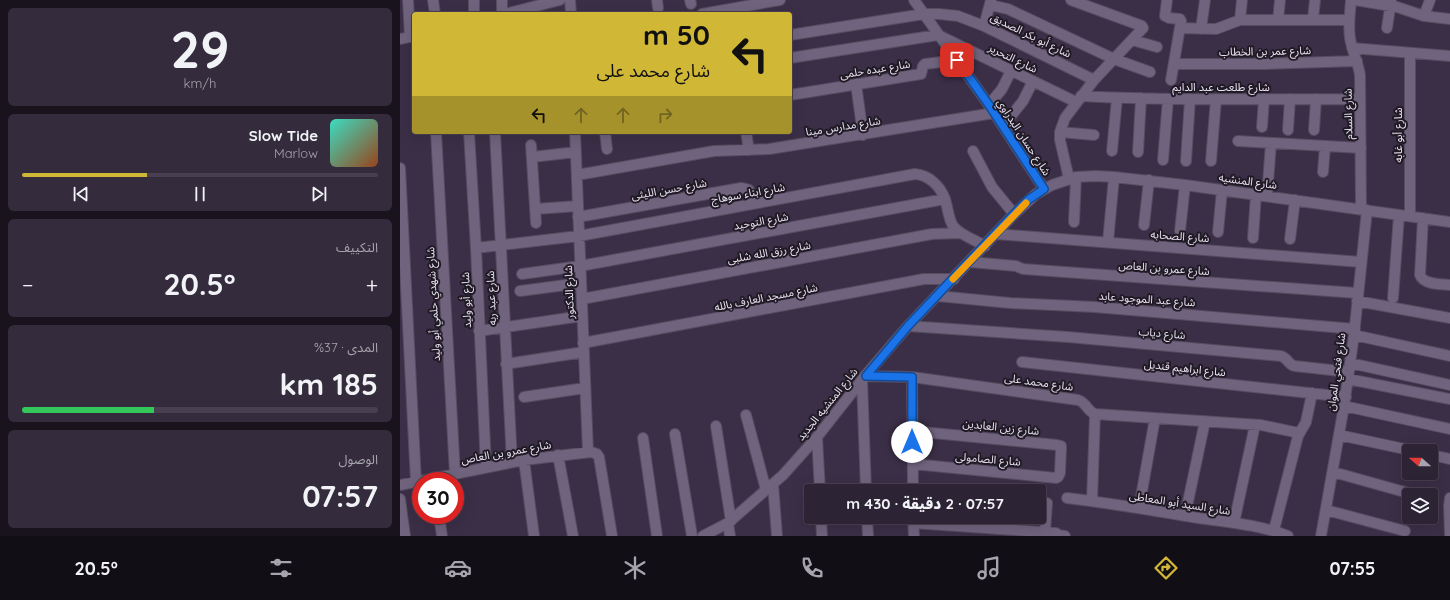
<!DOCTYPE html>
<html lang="ar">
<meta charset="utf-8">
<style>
:root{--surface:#2c2335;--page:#342b3d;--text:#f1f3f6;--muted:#a6a4ad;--line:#484050;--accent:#d0b736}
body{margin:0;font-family:Quicksand,"Noto Sans Arabic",sans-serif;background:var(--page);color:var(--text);direction:rtl;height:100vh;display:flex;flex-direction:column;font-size:15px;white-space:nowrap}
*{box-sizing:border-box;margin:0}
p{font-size:13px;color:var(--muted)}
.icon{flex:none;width:22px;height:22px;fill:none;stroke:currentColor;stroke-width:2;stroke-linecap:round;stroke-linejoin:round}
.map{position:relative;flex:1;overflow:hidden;direction:ltr}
.drawer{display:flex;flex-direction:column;gap:8px;padding:8px;background:#18131d;width:400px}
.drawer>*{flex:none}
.guide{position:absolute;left:12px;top:12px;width:380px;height:122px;border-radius:4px;box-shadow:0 4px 16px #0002,0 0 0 1px var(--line);direction:rtl;background:#d0b736;color:#111;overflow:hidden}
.needle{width:26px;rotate:291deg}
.tools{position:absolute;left:1002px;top:444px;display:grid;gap:8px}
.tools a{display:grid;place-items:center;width:36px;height:36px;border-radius:4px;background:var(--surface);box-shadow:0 4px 16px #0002,0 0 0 1px var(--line);font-size:20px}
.speed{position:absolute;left:12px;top:472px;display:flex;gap:8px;font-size:20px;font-weight:700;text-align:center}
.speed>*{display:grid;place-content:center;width:52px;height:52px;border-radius:50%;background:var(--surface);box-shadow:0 4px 16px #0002,0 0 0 1px var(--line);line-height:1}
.speed .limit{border:6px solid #d22;background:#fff;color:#111}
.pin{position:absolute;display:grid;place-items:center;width:34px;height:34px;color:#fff;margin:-17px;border-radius:8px;box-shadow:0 2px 6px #0006}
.me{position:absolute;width:44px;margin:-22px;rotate:0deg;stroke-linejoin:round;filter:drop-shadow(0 0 3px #0008)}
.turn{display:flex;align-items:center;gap:14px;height:84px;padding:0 16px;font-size:18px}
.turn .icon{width:52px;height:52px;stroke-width:2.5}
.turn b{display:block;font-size:28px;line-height:34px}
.lanes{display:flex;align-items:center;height:38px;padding:0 16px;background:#0003;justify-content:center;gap:20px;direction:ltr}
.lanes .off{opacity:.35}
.big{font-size:30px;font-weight:800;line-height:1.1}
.drawer .widget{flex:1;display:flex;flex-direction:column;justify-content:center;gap:6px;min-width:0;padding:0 14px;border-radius:6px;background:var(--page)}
.drawer .dial{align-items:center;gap:0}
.dial b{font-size:52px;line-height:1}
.song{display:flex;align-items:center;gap:12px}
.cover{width:48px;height:48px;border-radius:6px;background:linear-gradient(135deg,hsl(170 70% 55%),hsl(20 70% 35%))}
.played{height:4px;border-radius:2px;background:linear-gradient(90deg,var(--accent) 35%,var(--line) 35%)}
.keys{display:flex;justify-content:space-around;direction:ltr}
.heat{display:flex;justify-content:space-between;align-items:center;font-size:22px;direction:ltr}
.charge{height:6px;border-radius:3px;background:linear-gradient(90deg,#34c759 37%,var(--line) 0)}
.trip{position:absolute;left:404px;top:484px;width:242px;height:40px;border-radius:4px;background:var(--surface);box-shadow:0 4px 16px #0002,0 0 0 1px var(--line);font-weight:800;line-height:40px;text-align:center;direction:rtl}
.menu{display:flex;height:64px;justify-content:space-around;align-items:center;background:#120e15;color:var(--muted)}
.menu .icon{width:28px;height:28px}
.menu .on{color:var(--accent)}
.menu b{font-size:18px;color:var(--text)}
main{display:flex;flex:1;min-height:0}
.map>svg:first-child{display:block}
</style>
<main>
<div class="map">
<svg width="1050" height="536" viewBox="0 0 1050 536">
<rect width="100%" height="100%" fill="#3b2f47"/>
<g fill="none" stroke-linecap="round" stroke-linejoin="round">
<!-- minor casing -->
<g stroke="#564c60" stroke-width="12">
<path id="minor" d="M8,0l2,37
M33,0l2,14
M170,0l1,14
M257,0l1,8
M290,0l1,4
M514,0l75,105 55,84
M767,0l-2,16 4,2 11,1 1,2 -10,59
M951,0c-1,13 -3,25 -1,38 2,13 8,24 10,37l1,134
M955,0l42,7 27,9 26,3
M590,5l18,4 106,50 36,13
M74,14v-14
M102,14v-14
M105,14l55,-14
M302,14l78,-14
M1024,16l6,-16
M913,19l2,-19
M840,20l2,-20
M878,20l2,-20
M584,26l7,-26
M780,28l36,1 24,-9h109
M987,28l4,-27
M801,29l4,-29
M390,35l134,-21h15l19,2 26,10 110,54
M0,39l14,-3
M732,40l25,7
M952,48l98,8
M390,58l148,-23 138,67
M774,64h91l92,-3
M456,84l7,51
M390,95l131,-21 2,-8 2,-2 32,-4
M681,96c93,5 186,3 279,3
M589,105l13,-16 9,-18
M603,126l20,-25 10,-20
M862,127l2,-28
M888,130l2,-31
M914,130l2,-31
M36,132l19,342
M69,132l7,116 10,219
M95,132l17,330
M175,132l13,320
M205,132l2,17
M346,132l3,18
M660,132l34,3
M838,141l123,7
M131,145l5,78
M573,151l19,36 22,27
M712,151l5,-53
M738,152l3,-54
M132,157l44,-5
M763,160l5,-61
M786,161l4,-62
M811,161l5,-62
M0,168l16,314
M923,172l2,-26
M177,175l137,-24 55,-2 225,-36
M669,179l-9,-39v-8l5,-14 29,-38 49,-52 -1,-2 -71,-26
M867,196l4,-53
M135,209l43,-3
M1010,216v-163
M178,217l163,-29 5,1 3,1 3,14
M1023,218l-3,57c4,10 21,9 30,10
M674,222l2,-45
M744,225l5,-45
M780,231l5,-46
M818,232l4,-42
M596,234l365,28
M853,238l3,-44
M890,239l5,-39
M708,242l6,-65
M76,248l103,-12 336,-62c14,1 25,12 30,25 3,9 3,19 8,27 8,10 21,13 32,20
M570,262l46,4 7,3 334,24
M122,274l58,-8 365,-67
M120,291l61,-8
M538,296l72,7 85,4 260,22
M993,298l6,-83
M182,299l350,-65 28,-1
M957,301l93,17
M508,326l160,11 213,19c7,2 7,9 14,10l54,6
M79,331l103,-15
M954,335l96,21
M183,343l341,-64h30
M622,362l324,35
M950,363l100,22
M106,364l78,-12
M465,376l47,1 166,23c8,2 9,11 17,14l166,11 38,8
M512,377l1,114
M948,379l102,20
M462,380l4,111
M124,397l61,-9
M944,406l106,23
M346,415l20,75
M316,426l15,95
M512,431l145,14 4,1v2l-1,25 -2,4 -2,1 -143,-14
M275,434l17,102
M939,435l75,16
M417,437l3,54
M243,438l14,98
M158,455l15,81
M1031,455l19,4
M124,460l10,76
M933,472l79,22
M373,484l4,52
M0,485l124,-25 67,-8 6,2 2,3 13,79
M667,498c42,5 83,12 125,19 32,5 66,7 96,19
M1050,498l-1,8 1,28
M0,499l5,37
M639,501l8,2 -2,29
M692,501l3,-87
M739,508l16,-90
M926,510l79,21
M39,515l3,21
M785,516l20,-95
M421,517l1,19
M467,517l1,19
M513,517l1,19
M328,523l2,13
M513,523l143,10 2,2 7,1
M834,523l21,-98
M874,530l24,-94 8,-14 6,-29
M303,536l25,-13 55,-48 34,-38 48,-61 43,-50 106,-112 22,-20 16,-9 24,-8 20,-1 18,1 71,8 265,37
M921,536l23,-130 10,-71 13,-125"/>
</g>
<!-- minor -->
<use href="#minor" stroke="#70637e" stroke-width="10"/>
</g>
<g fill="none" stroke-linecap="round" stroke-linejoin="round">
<!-- route casing -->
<g stroke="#114b97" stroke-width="10">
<path id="route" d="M512,442v-65l-46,-1 42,-50 106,-112 14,-14 16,-11 -55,-84 -32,-45"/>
</g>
<!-- route -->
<use href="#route" stroke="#1a73e8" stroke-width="7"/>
<!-- slow -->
<path stroke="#f59e0b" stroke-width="7" d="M553,279l73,-76"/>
</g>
<g text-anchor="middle" stroke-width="4" stroke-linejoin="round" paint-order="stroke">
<!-- street labels -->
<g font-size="11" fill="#ebe3f3" stroke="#201a25">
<text transform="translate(631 35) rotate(26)" y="4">شارع أبو بكر الصديق</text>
<text transform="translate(865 51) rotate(-1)" y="4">شارع عمر بن الخطاب</text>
<text transform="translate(613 58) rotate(26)" y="4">شارع التحرير</text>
<text transform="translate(475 69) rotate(-9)" y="4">شارع عبده حلمى</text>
<text x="821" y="91">شارع طلعت عبد الدايم</text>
<text transform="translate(948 114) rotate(-91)" y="4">شارع السلام</text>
<text transform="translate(443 126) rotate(-9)" y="4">شارع مدارس مينا</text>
<text transform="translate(998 135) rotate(-90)" y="4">شارع أبو غابه</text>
<text transform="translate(624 137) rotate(57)" y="4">شارع حسان البدراوي</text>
<text transform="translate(848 181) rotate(8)" y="4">شارع المنشيه</text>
<text transform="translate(269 189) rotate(-10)" y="4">شارع حسن الليثى</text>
<text transform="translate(348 193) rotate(-10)" y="4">شارع ابناء سوهاج</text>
<text transform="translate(361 221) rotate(-10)" y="4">شارع التوحيد</text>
<text transform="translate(780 236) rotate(4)" y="4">شارع الصحابه</text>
<text transform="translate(369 252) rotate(-10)" y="4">شارع رزق الله شلبى</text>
<text transform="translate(764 268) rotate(4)" y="4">شارع عمرو بن العاص</text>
<text transform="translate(169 292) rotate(-92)" y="4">شارع الدكتور</text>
<text transform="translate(366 297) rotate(-11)" y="4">شارع مسجد العارف بالله</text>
<text transform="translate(91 298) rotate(-92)" y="4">شارع عبد ربه</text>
<text transform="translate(747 299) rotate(4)" y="4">شارع عبد الموجود عابد</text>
<text transform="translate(66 300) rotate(-92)" y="4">شارع أبو وليد</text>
<text transform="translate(33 304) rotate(-93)" y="4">شارع شهدي حلمي أبو وليد</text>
<text transform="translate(762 333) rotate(5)" y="4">شارع دياب</text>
<text transform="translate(785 368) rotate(6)" y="4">شارع ابراهيم قنديل</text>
<text transform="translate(936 372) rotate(-82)" y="4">شارع فتحي الموان</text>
<text transform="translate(639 382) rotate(8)" y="4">شارع محمد على</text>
<text transform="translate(427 404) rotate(-51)" y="4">شارع المنشيه الجديد</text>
<text transform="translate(601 427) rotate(6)" y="4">شارع زين العابدين</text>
<text transform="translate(106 452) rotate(-10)" y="4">شارع عمرو بن العاص</text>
<text transform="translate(588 459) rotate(5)" y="4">شارع الصامولى</text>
<text transform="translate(780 503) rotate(9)" y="4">شارع السيد أبو المعاطى</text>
</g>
</g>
</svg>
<div class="tools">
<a><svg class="needle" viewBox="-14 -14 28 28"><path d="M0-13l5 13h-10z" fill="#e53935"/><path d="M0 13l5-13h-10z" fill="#a6a4ad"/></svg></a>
<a><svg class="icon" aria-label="layers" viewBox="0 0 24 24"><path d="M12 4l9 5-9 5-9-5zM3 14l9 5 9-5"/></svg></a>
</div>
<div class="speed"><div class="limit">30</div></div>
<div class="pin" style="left:557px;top:60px;background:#d93025"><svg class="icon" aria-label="arrive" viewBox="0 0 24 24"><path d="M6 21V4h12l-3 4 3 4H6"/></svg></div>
<svg class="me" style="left:512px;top:442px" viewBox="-20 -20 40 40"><circle r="19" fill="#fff"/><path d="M0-13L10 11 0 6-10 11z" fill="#1a73e8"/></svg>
<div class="trip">07:57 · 2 دقيقة · 430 m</div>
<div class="guide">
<div class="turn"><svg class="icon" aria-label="left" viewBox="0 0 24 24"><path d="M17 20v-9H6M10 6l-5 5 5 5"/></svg><div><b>50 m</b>شارع محمد على</div></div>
<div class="lanes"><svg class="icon" aria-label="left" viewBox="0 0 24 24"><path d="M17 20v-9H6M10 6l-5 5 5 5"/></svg><svg class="icon off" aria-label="ahead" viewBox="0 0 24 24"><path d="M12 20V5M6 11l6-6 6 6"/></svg><svg class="icon off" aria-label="ahead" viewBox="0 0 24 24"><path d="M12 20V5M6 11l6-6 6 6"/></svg><svg class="icon off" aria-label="right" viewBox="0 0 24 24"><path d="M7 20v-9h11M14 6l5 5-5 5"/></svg></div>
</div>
</div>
<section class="drawer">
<div class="widget dial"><b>29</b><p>km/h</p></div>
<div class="widget">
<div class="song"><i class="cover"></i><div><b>Slow Tide</b><p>Marlow</p></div></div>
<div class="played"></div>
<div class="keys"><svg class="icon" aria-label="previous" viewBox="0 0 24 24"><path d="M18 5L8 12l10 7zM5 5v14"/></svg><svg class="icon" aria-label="pause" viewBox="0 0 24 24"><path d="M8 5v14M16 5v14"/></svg><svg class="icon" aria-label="next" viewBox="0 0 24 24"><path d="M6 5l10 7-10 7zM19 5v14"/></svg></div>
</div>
<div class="widget"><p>التكييف</p>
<div class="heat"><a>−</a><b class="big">20.5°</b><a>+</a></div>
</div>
<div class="widget"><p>المدى · 37%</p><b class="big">185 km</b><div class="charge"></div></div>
<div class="widget"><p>الوصول</p><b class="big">07:57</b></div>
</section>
</main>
<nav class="menu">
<b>07:55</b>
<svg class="icon on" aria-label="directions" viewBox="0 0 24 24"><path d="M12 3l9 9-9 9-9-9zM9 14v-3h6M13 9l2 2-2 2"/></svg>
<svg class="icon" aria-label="music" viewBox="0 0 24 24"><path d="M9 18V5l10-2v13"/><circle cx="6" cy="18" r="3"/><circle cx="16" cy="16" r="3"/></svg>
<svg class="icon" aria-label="phone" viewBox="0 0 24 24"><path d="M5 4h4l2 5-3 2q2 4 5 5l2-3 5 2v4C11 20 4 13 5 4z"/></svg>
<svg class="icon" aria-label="climate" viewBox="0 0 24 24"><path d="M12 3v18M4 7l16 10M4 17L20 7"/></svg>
<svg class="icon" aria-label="car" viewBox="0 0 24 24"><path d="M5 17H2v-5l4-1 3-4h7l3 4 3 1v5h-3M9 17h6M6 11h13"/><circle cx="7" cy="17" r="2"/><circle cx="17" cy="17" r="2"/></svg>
<svg class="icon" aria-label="filters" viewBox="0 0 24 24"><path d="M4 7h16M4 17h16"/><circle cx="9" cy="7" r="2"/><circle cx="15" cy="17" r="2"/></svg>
<b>20.5°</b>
</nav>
